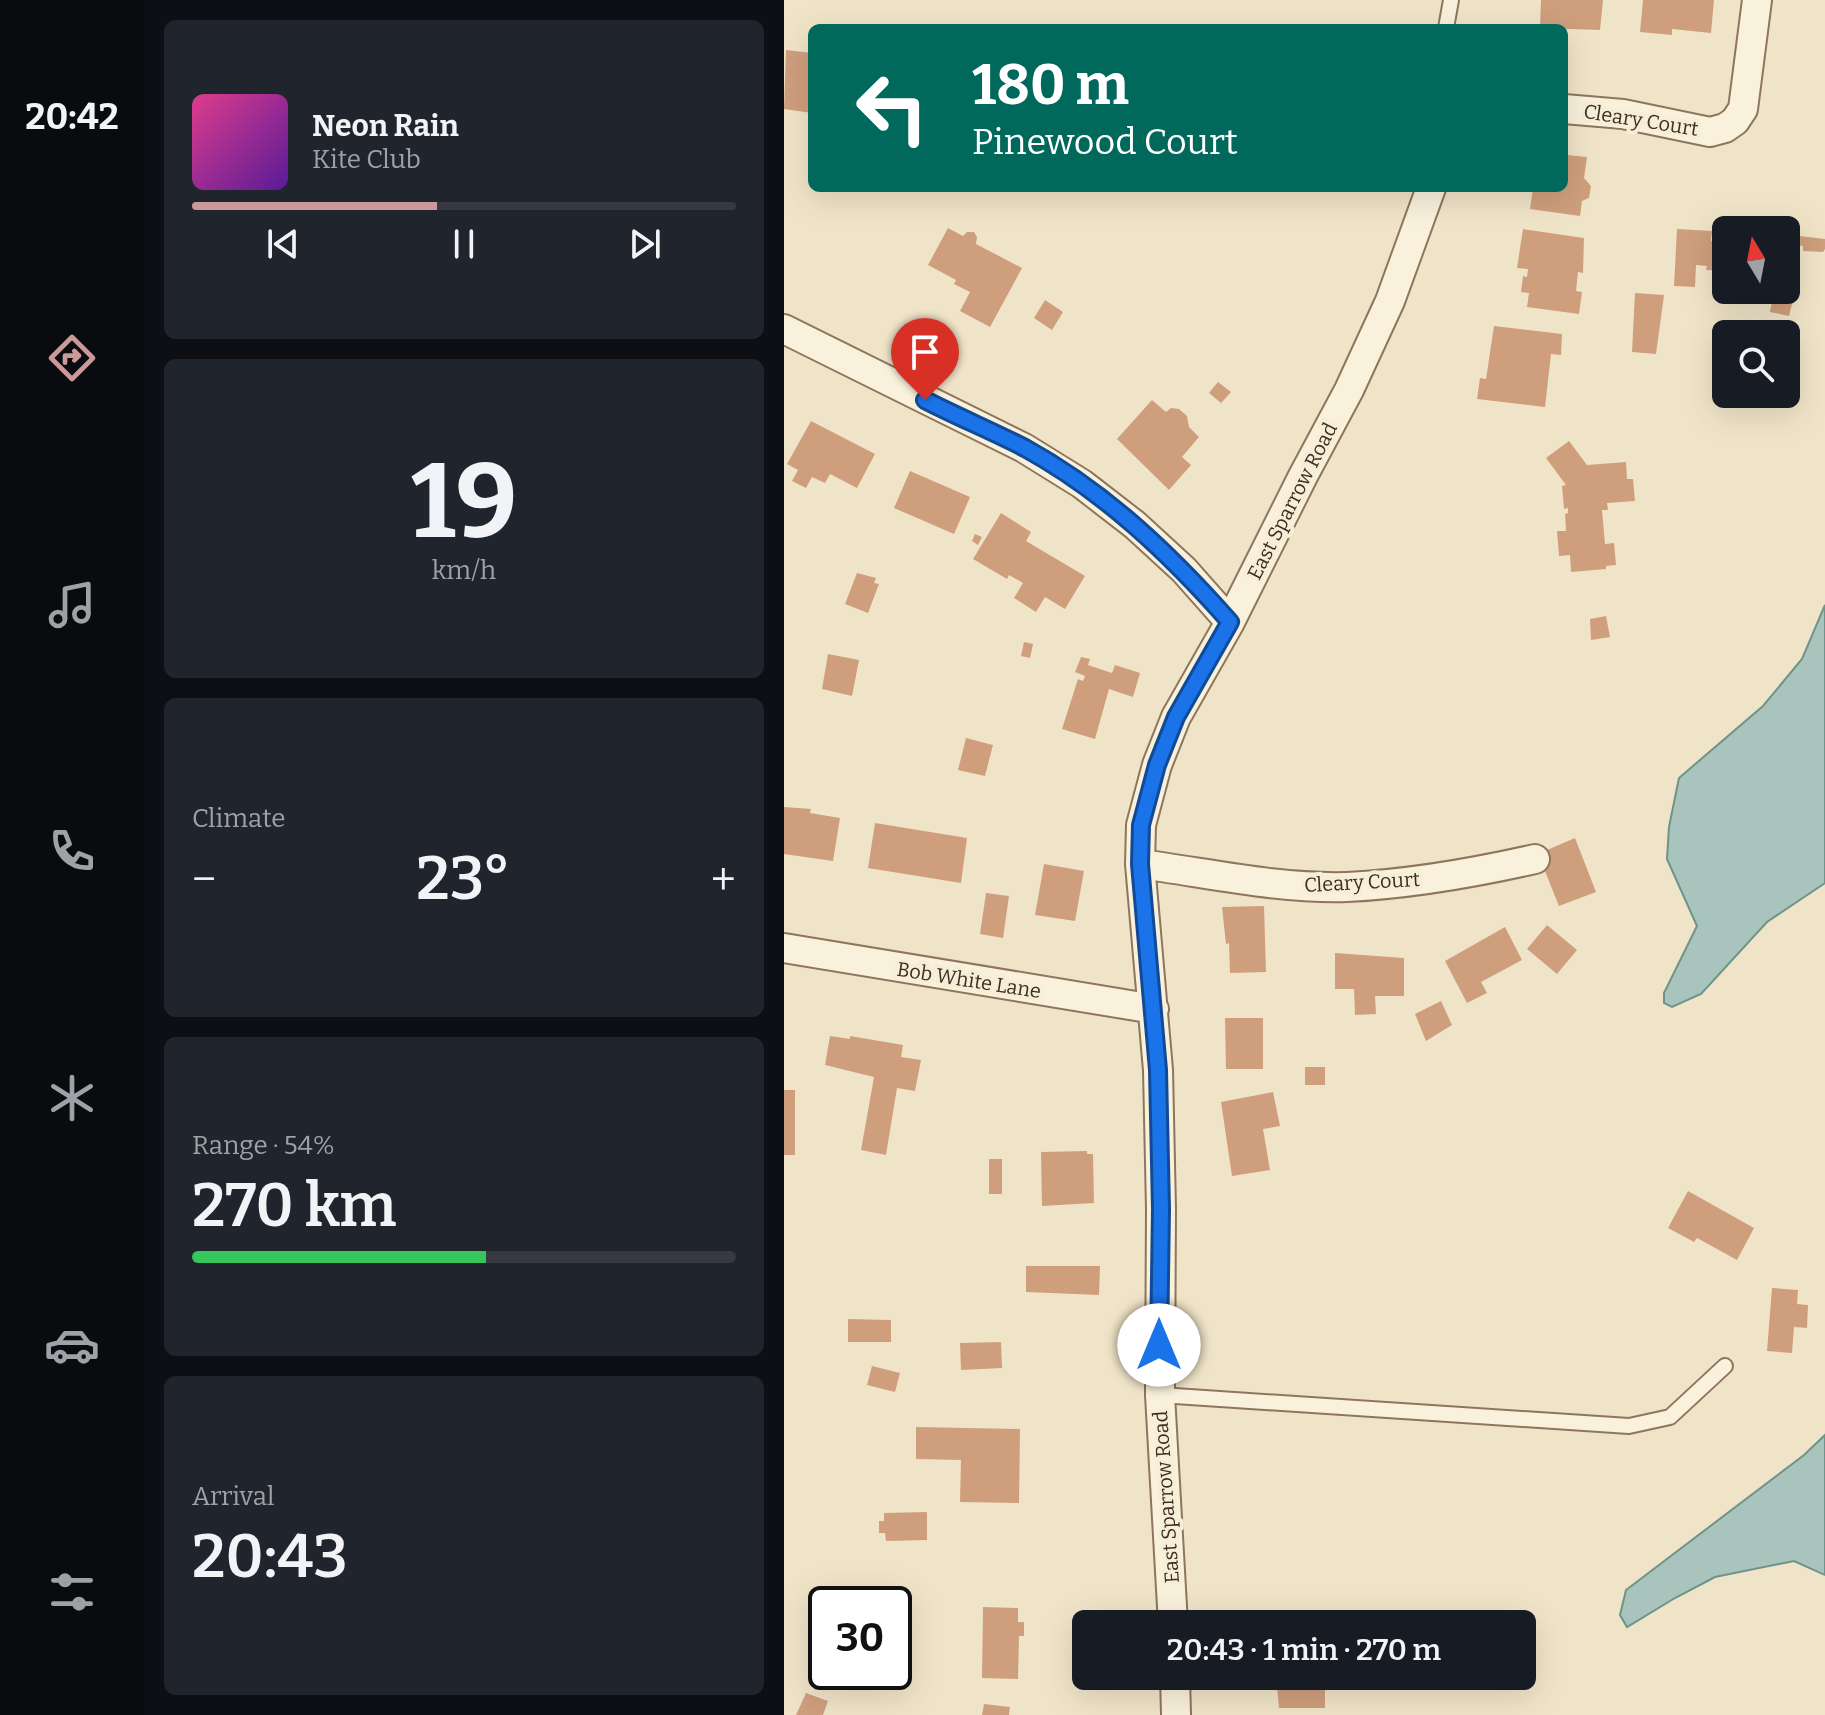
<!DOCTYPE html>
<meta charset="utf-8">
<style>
:root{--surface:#171b24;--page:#20242c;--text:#f1f3f6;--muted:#9ea1a6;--line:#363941;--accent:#cc999b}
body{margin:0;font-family:Bitter,serif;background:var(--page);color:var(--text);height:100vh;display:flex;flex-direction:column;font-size:30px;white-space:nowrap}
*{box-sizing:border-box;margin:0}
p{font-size:26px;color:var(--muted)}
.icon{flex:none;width:44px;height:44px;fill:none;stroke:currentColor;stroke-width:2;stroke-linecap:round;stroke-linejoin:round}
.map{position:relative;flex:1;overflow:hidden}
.details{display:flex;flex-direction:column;gap:20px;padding:20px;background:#0d0f14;width:640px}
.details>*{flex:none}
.banner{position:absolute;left:24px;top:24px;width:760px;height:168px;border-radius:12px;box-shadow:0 8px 32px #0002;background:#00695c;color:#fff;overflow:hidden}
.needle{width:52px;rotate:350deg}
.controls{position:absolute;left:928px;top:216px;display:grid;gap:16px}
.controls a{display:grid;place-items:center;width:88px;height:88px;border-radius:12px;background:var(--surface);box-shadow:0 8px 32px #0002;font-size:40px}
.speed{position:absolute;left:24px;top:1586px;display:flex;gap:16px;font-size:40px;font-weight:700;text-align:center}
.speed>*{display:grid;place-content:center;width:104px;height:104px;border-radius:50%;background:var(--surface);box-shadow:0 8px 32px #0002;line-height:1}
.speed .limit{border:4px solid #111;border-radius:12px;background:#fff;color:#111}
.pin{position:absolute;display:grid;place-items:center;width:68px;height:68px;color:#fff;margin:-82px -34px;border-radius:50% 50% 50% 0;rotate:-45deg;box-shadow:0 0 8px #0007}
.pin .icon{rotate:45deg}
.me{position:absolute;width:88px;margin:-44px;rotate:0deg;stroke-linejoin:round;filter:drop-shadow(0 0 6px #0008)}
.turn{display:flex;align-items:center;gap:28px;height:168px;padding:0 32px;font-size:36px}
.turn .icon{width:104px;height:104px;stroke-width:2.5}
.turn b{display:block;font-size:56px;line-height:68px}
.big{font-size:60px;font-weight:600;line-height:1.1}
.details .tile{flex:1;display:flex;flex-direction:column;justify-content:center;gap:12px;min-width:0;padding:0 28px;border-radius:12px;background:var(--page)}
.details .dial{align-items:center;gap:0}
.dial b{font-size:104px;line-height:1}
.song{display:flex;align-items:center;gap:24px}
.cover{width:96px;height:96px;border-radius:12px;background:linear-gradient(135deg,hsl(330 70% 55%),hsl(270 70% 35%))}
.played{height:8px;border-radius:4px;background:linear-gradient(90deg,var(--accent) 45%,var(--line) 45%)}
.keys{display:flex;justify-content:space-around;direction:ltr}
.heat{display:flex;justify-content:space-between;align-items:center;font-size:44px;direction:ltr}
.charge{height:12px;border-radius:6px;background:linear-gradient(90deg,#34c759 54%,var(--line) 0)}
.trip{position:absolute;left:288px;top:1610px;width:464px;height:80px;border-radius:12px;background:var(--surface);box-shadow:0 8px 32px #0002;font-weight:600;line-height:80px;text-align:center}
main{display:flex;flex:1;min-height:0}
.menu{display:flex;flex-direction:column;width:144px;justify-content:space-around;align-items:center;background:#090b0e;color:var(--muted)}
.menu .icon{width:56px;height:56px}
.menu .selected{color:var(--accent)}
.menu b{font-size:36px;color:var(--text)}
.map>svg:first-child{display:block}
</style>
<main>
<nav class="menu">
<b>20:42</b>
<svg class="icon selected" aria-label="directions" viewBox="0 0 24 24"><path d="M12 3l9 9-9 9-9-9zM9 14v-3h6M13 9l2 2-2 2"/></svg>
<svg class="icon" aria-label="music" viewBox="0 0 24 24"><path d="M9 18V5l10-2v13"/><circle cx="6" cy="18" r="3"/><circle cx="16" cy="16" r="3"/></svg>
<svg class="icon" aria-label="phone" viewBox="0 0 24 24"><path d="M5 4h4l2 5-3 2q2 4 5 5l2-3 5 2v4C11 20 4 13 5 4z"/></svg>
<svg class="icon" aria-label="climate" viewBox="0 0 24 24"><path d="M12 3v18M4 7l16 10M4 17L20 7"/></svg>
<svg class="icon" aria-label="car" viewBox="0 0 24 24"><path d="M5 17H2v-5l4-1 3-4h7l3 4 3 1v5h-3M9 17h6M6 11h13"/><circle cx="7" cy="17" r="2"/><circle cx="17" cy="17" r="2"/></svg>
<svg class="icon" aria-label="filters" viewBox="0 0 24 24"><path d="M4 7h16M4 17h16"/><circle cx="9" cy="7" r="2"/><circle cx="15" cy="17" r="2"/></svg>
</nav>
<section class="details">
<div class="tile">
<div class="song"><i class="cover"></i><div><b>Neon Rain</b><p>Kite Club</p></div></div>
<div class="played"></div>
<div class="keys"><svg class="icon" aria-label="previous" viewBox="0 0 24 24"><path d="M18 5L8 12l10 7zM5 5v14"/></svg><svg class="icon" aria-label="pause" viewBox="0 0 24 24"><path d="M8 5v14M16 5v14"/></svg><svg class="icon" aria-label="next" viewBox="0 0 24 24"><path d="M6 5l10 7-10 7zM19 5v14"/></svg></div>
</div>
<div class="tile dial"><b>19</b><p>km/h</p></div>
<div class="tile"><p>Climate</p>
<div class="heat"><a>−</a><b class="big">23°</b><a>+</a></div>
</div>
<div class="tile"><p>Range · 54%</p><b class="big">270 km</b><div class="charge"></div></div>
<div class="tile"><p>Arrival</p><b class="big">20:43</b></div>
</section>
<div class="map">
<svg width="1041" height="1715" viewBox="0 0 1041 1715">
<rect width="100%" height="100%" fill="#f0e4c8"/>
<!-- water -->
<path fill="#a9c4bc" stroke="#6f938a" stroke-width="2" d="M1041,605v278l-58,39 -66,72 -29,13 -8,-4v-10l33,-67 -30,-67 2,-32 10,-49 84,-72 39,-47z
M1041,1435v140l-31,-14 -79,16 -40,21 -48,29 -7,-12 6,-25 178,-135z"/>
<!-- building -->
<path fill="#cf9f7d" d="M757,0h62l-3,30 -60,-2z
M859,0h71l-3,33 -39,-4v6l-32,-3z
M2,50l26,3v60l-28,-4z
M780,143l4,1 -1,11 20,2 -3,21 7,8 -2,12 -7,3 -2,15 -50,-7 3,-21h31z
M164,228l15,8 4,-4h7l3,5 -1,7 46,24 -32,59 -30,-16 10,-19 -16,-8 2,-4 -28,-15z
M739,229l61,9 -1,35 -5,-1 -2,19 6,1 -3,22 -52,-7 2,-14 -8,-1 2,-16 4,1 1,-8 -11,-1z
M893,229l35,2 -1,10 15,1v29l-20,-1 1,-4 -11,-1 -1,22 -21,-1z
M1007,235l34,4v10l-2,3 -20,-1v-5l-12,-1z
M951,290h36l-1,9h-36z
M851,293l29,2 -8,59 -24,-2z
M989,296l20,4 -4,16 -19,-4z
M261,300l18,12 -11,18 -18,-12z
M710,326l68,8 -1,21 -10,-1 -6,53 -68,-8 3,-21 6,1z
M434,382l13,10 -10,11 -12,-10z
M368,400l14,12 5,-4 8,1 8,7 2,11 10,10 -17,20 9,8 -22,25 -52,-51z
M27,421l64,33 -18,34 -27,-14 -5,9 -13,-6 -6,11 -14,-7 6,-11 -11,-6z
M785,441l18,24 39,-3 1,17h6l2,22 -28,2 1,7h-6l3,34 9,-1 2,22 -10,1v3l-35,3 -1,-17 -11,1 -2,-25h9l-1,-17 3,-1v-5l-4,1 -2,-23 4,-1 -20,-27z
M126,471l60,26 -16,37 -60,-26z
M217,513l30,19 -5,9 59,35 -20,33 -20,-12 -9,15 -22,-14 9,-15 -14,-8 -2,4 -34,-20z
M191,534l7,3 -4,8 -6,-4z
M73,573l19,5 -2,5 5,1 -11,29 -23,-9z
M822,616l4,21 -19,3 -1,-21z
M240,642l9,2 -3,14 -9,-2z
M44,654l31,6 -7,36 -30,-7z
M297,657l9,2 -2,6 24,8 3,-8 25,8 -7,24 -24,-8 -14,50 -33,-10 16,-50 5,2 2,-5 -10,-4z
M182,738l27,7 -8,31 -27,-6z
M0,807l27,2 -1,4 30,5 -7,43 -49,-7z
M91,823l92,15 -6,45 -93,-15z
M791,838l21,54 -37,14 -21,-52z
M260,864l40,7 -9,50 -40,-6z
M202,893l23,3 -6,42 -23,-4z
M480,906l2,66 -36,1 -1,-30 -3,1 -4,-37z
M763,925l30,25 -20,24 -30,-25z
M721,927l17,33 -41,22 6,11 -20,10 -22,-42z
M551,953l69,5v38h-29l1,18 -21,1 -1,-26h-19z
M657,1001l11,24 -26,16 -11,-27z
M441,1018h38v51h-37z
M46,1036l20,3v-3l53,9 -2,12 20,3 -6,31 -18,-3 -11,67 -25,-5 13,-73 -49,-12z
M521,1067h20v18h-20z
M0,1090h11v65h-11z
M489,1092l7,34 -17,3 7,41 -38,6 -11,-74z
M303,1151v3h6l1,49 -52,3 -1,-54z
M205,1159h13v35h-13z
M904,1191l66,37 -17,32 -40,-22 -3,4 -26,-14z
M242,1266h74l-1,29 -73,-3z
M988,1288l26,2 -1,14 11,1 -1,23 -13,-1 -2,26 -25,-2z
M64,1319l43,1v22h-43z
M217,1342l1,26 -41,2 -1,-27z
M88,1366l28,7 -5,19 -28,-7z
M132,1427l104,2 -1,74 -59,-1 1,-42 -45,-1z
M143,1512v28l-41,1 -1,-8h-6v-12h5v-8z
M199,1607l35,1v14h6v14h-5l-1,43 -36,-1z
M492,1676h49v32h-46z
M22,1693l22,8 -5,14h-27z
M200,1704l26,3 -1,8h-27z"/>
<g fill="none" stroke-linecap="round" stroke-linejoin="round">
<!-- lane casing -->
<g stroke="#8d765c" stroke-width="18">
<path id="lane" d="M662,28l5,-28
M376,1395l469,31 41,-9 55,-51"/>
</g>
<!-- street casing -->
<g stroke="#8d765c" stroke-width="32">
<path id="street" d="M780,109l59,5 87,18 15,-4 10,-7 8,-12 14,-109
M0,329l240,119 58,36 53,41 49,45 46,52
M356,864c68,9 138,25 207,23 63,-3 126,-14 188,-28
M0,948l370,61
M389,1624l-13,-229 1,-186 -3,-139 -18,-206 1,-39 16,-60 19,-48 54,-95 73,-146 46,-86 41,-89 41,-113
M391,1676l1,39"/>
</g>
<!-- lane -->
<use href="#lane" stroke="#faf1dc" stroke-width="14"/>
<!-- street -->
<use href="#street" stroke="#faf1dc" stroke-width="28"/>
</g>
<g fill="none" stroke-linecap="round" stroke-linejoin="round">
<!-- route casing -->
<g stroke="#114b97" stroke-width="20">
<path id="route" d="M141,400c33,17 67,31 100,48 80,44 145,106 205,174l-54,95 -19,48 -16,60 -1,39 18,206 3,139 -2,136"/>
</g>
<!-- route -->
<use href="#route" stroke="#1a73e8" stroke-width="14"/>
</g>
<g text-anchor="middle" stroke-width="8" stroke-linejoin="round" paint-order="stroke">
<!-- street labels -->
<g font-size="20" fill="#3d2e20" stroke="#f7eed8">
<text transform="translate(857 120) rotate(9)" y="7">Cleary Court</text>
<text transform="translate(508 501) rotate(-63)" y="7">East Sparrow Road</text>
<text transform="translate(578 882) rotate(-3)" y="7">Cleary Court</text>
<text transform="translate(185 980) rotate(9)" y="7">Bob White Lane</text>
<text transform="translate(382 1497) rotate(-94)" y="7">East Sparrow Road</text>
</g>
</g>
</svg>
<div class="controls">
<a><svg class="needle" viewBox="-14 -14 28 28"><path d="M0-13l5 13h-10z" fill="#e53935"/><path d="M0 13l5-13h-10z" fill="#9ea1a6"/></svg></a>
<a><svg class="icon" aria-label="search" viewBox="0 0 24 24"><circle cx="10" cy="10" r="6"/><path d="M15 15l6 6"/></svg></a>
</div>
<div class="speed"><div class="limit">30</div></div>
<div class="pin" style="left:141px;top:400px;background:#d93025"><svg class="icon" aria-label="arrive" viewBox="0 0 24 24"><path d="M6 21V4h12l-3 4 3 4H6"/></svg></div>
<svg class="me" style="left:375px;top:1345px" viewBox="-20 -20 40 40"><circle r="19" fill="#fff"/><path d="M0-13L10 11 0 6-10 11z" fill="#1a73e8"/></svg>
<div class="trip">20:43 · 1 min · 270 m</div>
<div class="banner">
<div class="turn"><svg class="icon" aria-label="left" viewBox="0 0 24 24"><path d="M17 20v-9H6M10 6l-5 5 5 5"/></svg><div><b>180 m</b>Pinewood Court</div></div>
</div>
</div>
</main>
